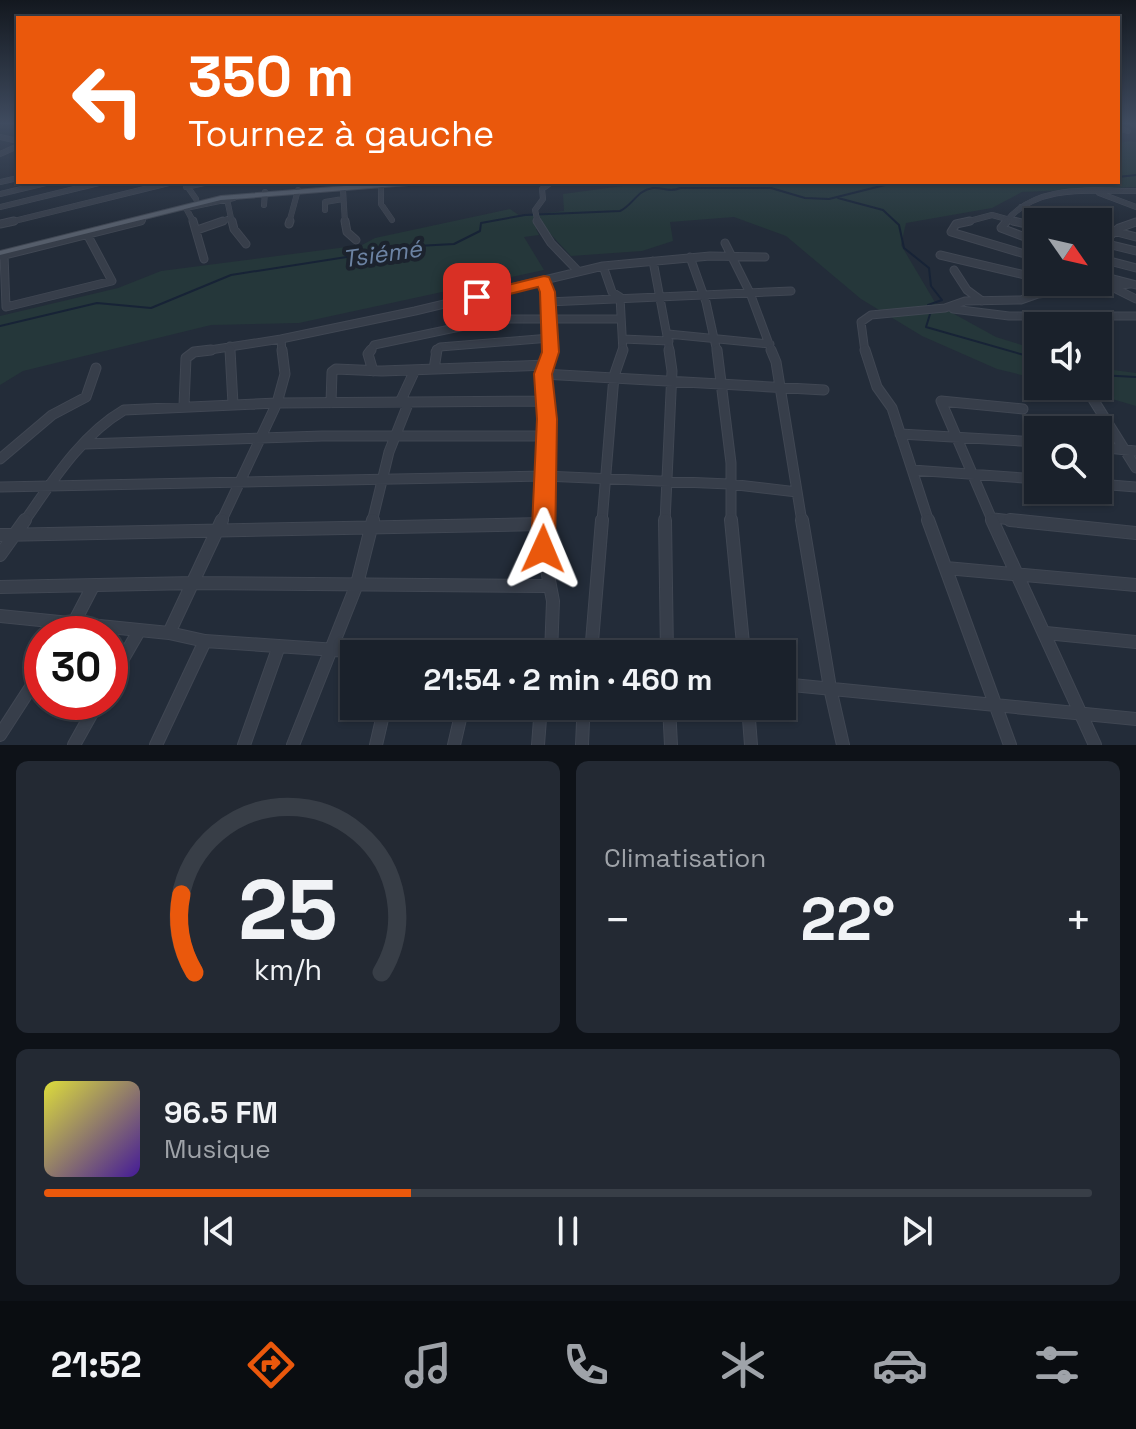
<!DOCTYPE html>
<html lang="fr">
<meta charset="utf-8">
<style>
:root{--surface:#1a212b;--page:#232933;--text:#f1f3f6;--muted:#9fa3a9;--line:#383e47;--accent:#ea580c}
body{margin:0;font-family:"Space Grotesk",sans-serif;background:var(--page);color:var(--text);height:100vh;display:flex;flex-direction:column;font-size:30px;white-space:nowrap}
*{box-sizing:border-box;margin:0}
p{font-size:26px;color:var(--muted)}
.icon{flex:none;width:44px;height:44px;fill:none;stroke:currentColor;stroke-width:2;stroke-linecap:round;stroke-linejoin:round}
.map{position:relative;height:745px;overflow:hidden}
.sheet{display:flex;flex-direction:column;gap:16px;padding:16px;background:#0e1218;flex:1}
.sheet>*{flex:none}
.top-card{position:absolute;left:16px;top:16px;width:1104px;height:168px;border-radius:0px;box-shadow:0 2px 6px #0004,0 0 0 2px var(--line);background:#ea580c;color:#fff;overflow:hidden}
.needle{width:52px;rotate:124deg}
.controls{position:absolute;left:1024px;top:208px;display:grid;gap:16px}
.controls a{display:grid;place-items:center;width:88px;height:88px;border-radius:0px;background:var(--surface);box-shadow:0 2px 6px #0004,0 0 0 2px var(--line);font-size:40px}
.speed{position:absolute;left:24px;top:616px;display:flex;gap:16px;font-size:40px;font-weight:700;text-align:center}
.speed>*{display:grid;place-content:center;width:104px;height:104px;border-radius:50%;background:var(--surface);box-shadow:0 2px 6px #0004,0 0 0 2px var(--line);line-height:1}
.speed .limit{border:12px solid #d22;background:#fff;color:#111}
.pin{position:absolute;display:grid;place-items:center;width:68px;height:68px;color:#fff;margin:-34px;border-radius:16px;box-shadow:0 4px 12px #0006}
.me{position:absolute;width:88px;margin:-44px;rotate:1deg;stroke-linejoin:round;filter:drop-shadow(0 0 6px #0008)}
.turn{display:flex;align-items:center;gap:28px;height:168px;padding:0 40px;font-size:36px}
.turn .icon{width:104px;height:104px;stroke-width:2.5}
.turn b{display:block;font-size:56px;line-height:68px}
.big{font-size:60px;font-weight:600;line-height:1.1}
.sheet .card{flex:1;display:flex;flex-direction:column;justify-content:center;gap:12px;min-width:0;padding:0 28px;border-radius:12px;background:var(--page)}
.sheet .dial{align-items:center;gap:0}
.dial svg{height:208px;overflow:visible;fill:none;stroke:var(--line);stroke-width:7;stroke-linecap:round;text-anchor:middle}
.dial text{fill:var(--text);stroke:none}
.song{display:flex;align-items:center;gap:24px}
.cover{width:96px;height:96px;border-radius:12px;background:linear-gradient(135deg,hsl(60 70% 55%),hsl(260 70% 35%))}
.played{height:8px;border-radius:4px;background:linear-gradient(90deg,var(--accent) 35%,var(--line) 35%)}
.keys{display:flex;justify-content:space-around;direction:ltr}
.heat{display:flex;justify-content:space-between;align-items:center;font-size:44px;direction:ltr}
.sheet .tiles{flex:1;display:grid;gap:16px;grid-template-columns:1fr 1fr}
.card:last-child{grid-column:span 2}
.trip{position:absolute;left:340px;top:640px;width:456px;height:80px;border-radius:0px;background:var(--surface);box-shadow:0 2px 6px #0004,0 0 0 2px var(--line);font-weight:600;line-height:80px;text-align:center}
.tabs{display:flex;height:128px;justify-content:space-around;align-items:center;background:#0a0d11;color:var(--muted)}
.tabs .icon{width:56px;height:56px}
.tabs .active{color:var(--accent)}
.tabs b{font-size:36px;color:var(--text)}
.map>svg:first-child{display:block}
</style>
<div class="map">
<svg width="1136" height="745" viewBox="0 0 1136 745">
<rect width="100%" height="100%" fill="#232c39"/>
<!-- green -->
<path fill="#25373a" d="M1130,141l6,1v45l-114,5 -30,16 -86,15 -5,22 35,59 60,33 42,13v29l-41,-10 -75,-33 -61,-37 -75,-63 -52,-19 -64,5 3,19 -31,10 -71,5 -28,-30 -7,3 3,6 -15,2 20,33 -245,53 -88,2 -188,46 -23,14v-69l118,-28 43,-17 201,-26 13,-7 135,-29 10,7 44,-5 -1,-17 89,-12h466v-39z
M1098,368l38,5v33l-68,-20h30z"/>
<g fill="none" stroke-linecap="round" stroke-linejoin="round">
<!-- stream -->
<path stroke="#172336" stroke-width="2" d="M1118,177l18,-2
M992,182h21
M838,198l45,12 16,15 5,23 25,20 2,18 11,14 -14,5
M931,311l-5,16 112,32
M0,326l97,-23 54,5 80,-33 186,-29 37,-2 26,-13 1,-8 44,-8 95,-4c13,-6 17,-21 33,-23 10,-1 17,5 27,0h91l34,10 24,1 68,-17
M1098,375l38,2"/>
<!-- minor-far3 casing -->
<g stroke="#404753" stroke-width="6">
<path id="minor-far3" d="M1133,124l3,1
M1118,128l10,3
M0,137l18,4
M0,154l18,-8
M0,182l18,-4
M185,183l11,16
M381,185v19l11,16
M186,187l23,-5
M343,190l2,33
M1099,193l37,14
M0,194l50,-12
M227,199l5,24
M264,205l1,-13
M0,207l103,-25
M1021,207l55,15
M325,210v-8l18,-3
M6,223l167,-41
M133,223l10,-3
M194,223l-8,-15 48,-10
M218,223l12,-5
M289,223l9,-33
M538,223l-3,-13 8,-11 -1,-10 7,-5 -2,-2
M962,223l30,-8 29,8
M1005,223c30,-40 87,-32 131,-32"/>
</g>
<!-- minor-far2 casing -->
<g stroke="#404753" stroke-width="9">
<path id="minor-far2" d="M193,221l11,38
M232,221l2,8 12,15
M345,221l2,11 9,8
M537,221l14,22 27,28
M970,221l-14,3 -5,8 87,26
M1007,221l-6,7 37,14
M1013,221l25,6
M1071,221l5,1
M0,224l14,-3
M289,224l1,-3
M1098,227l38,10
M197,230l26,-9
M1099,242l37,9
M725,243l25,50 22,59
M1098,246l21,-18 17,-6
M4,255l2,52 106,-26 -24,-45
M940,255l98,23
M1,256l140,-35
M690,257l16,45 11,50
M1098,258l38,10
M653,261l17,91
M603,266l9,26 8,5 3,55
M954,270l13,20 15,11
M1098,275l38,10
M544,281l4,11 3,60
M1053,282l28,7
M1112,287l24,12
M548,302l243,-11
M953,309l56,7h127
M668,334l102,10
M281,339l1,13
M623,339l46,2
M230,346v6
M197,352l84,-13 134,-28 188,-45 107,-10 55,1
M370,352l4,-7 124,-26h121
M435,352l5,-5 110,-9
M865,352l-4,-30 10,-7 74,-7 20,-7 56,-1 17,-6 92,-10"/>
</g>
<!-- minor-far1 casing -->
<g stroke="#404753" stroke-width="11">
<path id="minor-far1" d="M230,350l3,54
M371,350l-3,4 5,17
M717,350l14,113v59
M771,350l5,12 26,160
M865,350l12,37 15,21 37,114
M434,369l3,-19
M543,374l281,16
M1091,396l45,72
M331,403l1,-31 4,-3 46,2 165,-6
M184,405l2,-47 8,-6 17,-2
M900,434l138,8
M85,444l237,-8h225
M1098,447l38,4
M0,459l52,-44 34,-18 10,-29
M912,470l126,9
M1098,484l38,3
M0,487l544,-11 185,8 68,8
M994,518l34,4
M24,522c28,-40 57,-87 100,-112l153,-7 267,-2
M221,522l56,-119 8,-29 -3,-24
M372,522l17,-70 19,-48 -6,-6 13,-28
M544,522l3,-103 -4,-45 8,-24
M602,522l12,-146 9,-26
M665,522l7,-151 -3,-21
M993,522l-52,-121 82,8"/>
</g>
<!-- minor casing -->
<g stroke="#404753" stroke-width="14">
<path id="minor" d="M544,520l-1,29 10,52 -2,53
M665,520l2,134
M731,520l13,134
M802,520l28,168 13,57
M928,520l82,225
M992,520l103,225
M1010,520l126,13
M0,535l542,-11
M0,555l25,-35
M946,568l190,17
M0,587l194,-4 354,3
M0,616l169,17 36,8 189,13
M169,633l53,-113
M1046,633l90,9
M68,634l25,-48
M591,654l11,-134
M110,681l29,-50
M782,684l354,35
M669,706l2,39
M748,706l3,39
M0,735l42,-65
M74,745l24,-43
M156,745l49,-104
M244,745l35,-99
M293,745l64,-161 16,-64
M376,745l9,-39
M454,745l9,-39
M538,745l3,-39
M582,745l1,-23"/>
</g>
<!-- major casing -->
<g stroke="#404753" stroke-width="2">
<path id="major" d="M396,182h28l-3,2 -200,16 -221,55v-4l221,-55z"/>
</g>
<!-- minor-far3 -->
<use href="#minor-far3" stroke="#373e4a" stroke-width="5"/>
<!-- minor-far2 -->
<use href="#minor-far2" stroke="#373e4a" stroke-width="7"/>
<!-- minor-far1 -->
<use href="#minor-far1" stroke="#373e4a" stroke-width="9"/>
<!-- minor -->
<use href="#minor" stroke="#373e4a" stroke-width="12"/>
<!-- major -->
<use href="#major" fill="#555d6a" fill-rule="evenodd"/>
</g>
<!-- sky -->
<linearGradient id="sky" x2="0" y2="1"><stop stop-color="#13181f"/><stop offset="0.54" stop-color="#3f4b5f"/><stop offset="1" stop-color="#3f4b5f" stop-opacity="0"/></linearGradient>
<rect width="1136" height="228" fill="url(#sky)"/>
<!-- route -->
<path fill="#ea580c" stroke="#983908" stroke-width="2" d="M544,276l5,1 6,15 4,60 -7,22 5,45 -2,130 -4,6 -8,3 -9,-3 -3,-6 6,-130 -3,-45 8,-22 -2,-60 -2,-5 -61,15 -8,-5 2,-3z"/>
<g text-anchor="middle" stroke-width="8" stroke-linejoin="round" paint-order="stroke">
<!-- far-water labels -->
<g font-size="24" font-style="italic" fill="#6c83a3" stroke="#1c232e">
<text transform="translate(382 254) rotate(-8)" y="8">Tsiémé</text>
</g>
</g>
</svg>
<div class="controls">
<a><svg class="needle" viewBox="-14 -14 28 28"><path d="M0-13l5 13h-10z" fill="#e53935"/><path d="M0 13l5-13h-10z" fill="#9fa3a9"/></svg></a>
<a><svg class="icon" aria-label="sound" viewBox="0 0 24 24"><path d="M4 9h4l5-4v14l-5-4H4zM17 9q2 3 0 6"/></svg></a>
<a><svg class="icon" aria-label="search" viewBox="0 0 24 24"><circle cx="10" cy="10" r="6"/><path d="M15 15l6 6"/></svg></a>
</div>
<div class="speed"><div class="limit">30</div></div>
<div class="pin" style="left:477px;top:297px;background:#d93025"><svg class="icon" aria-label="arrive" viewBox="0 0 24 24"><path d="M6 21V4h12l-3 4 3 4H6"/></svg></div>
<svg class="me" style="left:543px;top:549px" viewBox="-20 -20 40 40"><path d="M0-17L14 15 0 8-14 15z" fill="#ea580c" stroke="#fff" stroke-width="4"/></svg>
<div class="trip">21:54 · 2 min · 460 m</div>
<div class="top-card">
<div class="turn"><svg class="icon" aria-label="left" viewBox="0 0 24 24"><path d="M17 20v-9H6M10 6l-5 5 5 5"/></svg><div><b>350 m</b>Tournez à gauche</div></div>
</div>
</div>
<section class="sheet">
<div class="tiles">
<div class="card dial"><svg viewBox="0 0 100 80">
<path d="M14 69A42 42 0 1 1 86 69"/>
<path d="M14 69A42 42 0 0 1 9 39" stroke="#ea580c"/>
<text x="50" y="56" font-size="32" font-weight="700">25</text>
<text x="50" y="72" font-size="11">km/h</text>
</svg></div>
<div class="card"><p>Climatisation</p>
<div class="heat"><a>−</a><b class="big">22°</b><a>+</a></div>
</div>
<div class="card">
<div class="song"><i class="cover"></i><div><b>96.5 FM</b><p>Musique</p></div></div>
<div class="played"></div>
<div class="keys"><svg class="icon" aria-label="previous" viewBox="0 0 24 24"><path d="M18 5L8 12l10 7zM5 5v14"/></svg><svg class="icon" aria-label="pause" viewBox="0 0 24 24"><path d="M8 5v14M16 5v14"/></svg><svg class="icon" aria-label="next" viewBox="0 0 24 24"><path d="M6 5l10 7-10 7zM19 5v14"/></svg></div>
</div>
</div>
</section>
<nav class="tabs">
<b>21:52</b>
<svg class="icon active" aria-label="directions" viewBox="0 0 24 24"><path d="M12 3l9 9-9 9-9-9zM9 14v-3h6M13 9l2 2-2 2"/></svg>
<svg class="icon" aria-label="music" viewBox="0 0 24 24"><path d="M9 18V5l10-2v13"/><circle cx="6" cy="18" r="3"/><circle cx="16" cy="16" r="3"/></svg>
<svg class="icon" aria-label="phone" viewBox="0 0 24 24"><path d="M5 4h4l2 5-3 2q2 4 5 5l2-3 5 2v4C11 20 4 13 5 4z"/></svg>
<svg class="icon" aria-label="climate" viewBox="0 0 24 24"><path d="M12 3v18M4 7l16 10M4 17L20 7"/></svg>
<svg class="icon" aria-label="car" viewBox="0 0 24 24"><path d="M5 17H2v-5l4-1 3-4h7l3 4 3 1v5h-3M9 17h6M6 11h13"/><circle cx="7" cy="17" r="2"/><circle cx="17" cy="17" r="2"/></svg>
<svg class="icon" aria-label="filters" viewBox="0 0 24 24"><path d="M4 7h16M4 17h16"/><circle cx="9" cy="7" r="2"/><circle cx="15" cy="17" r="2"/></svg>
</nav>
